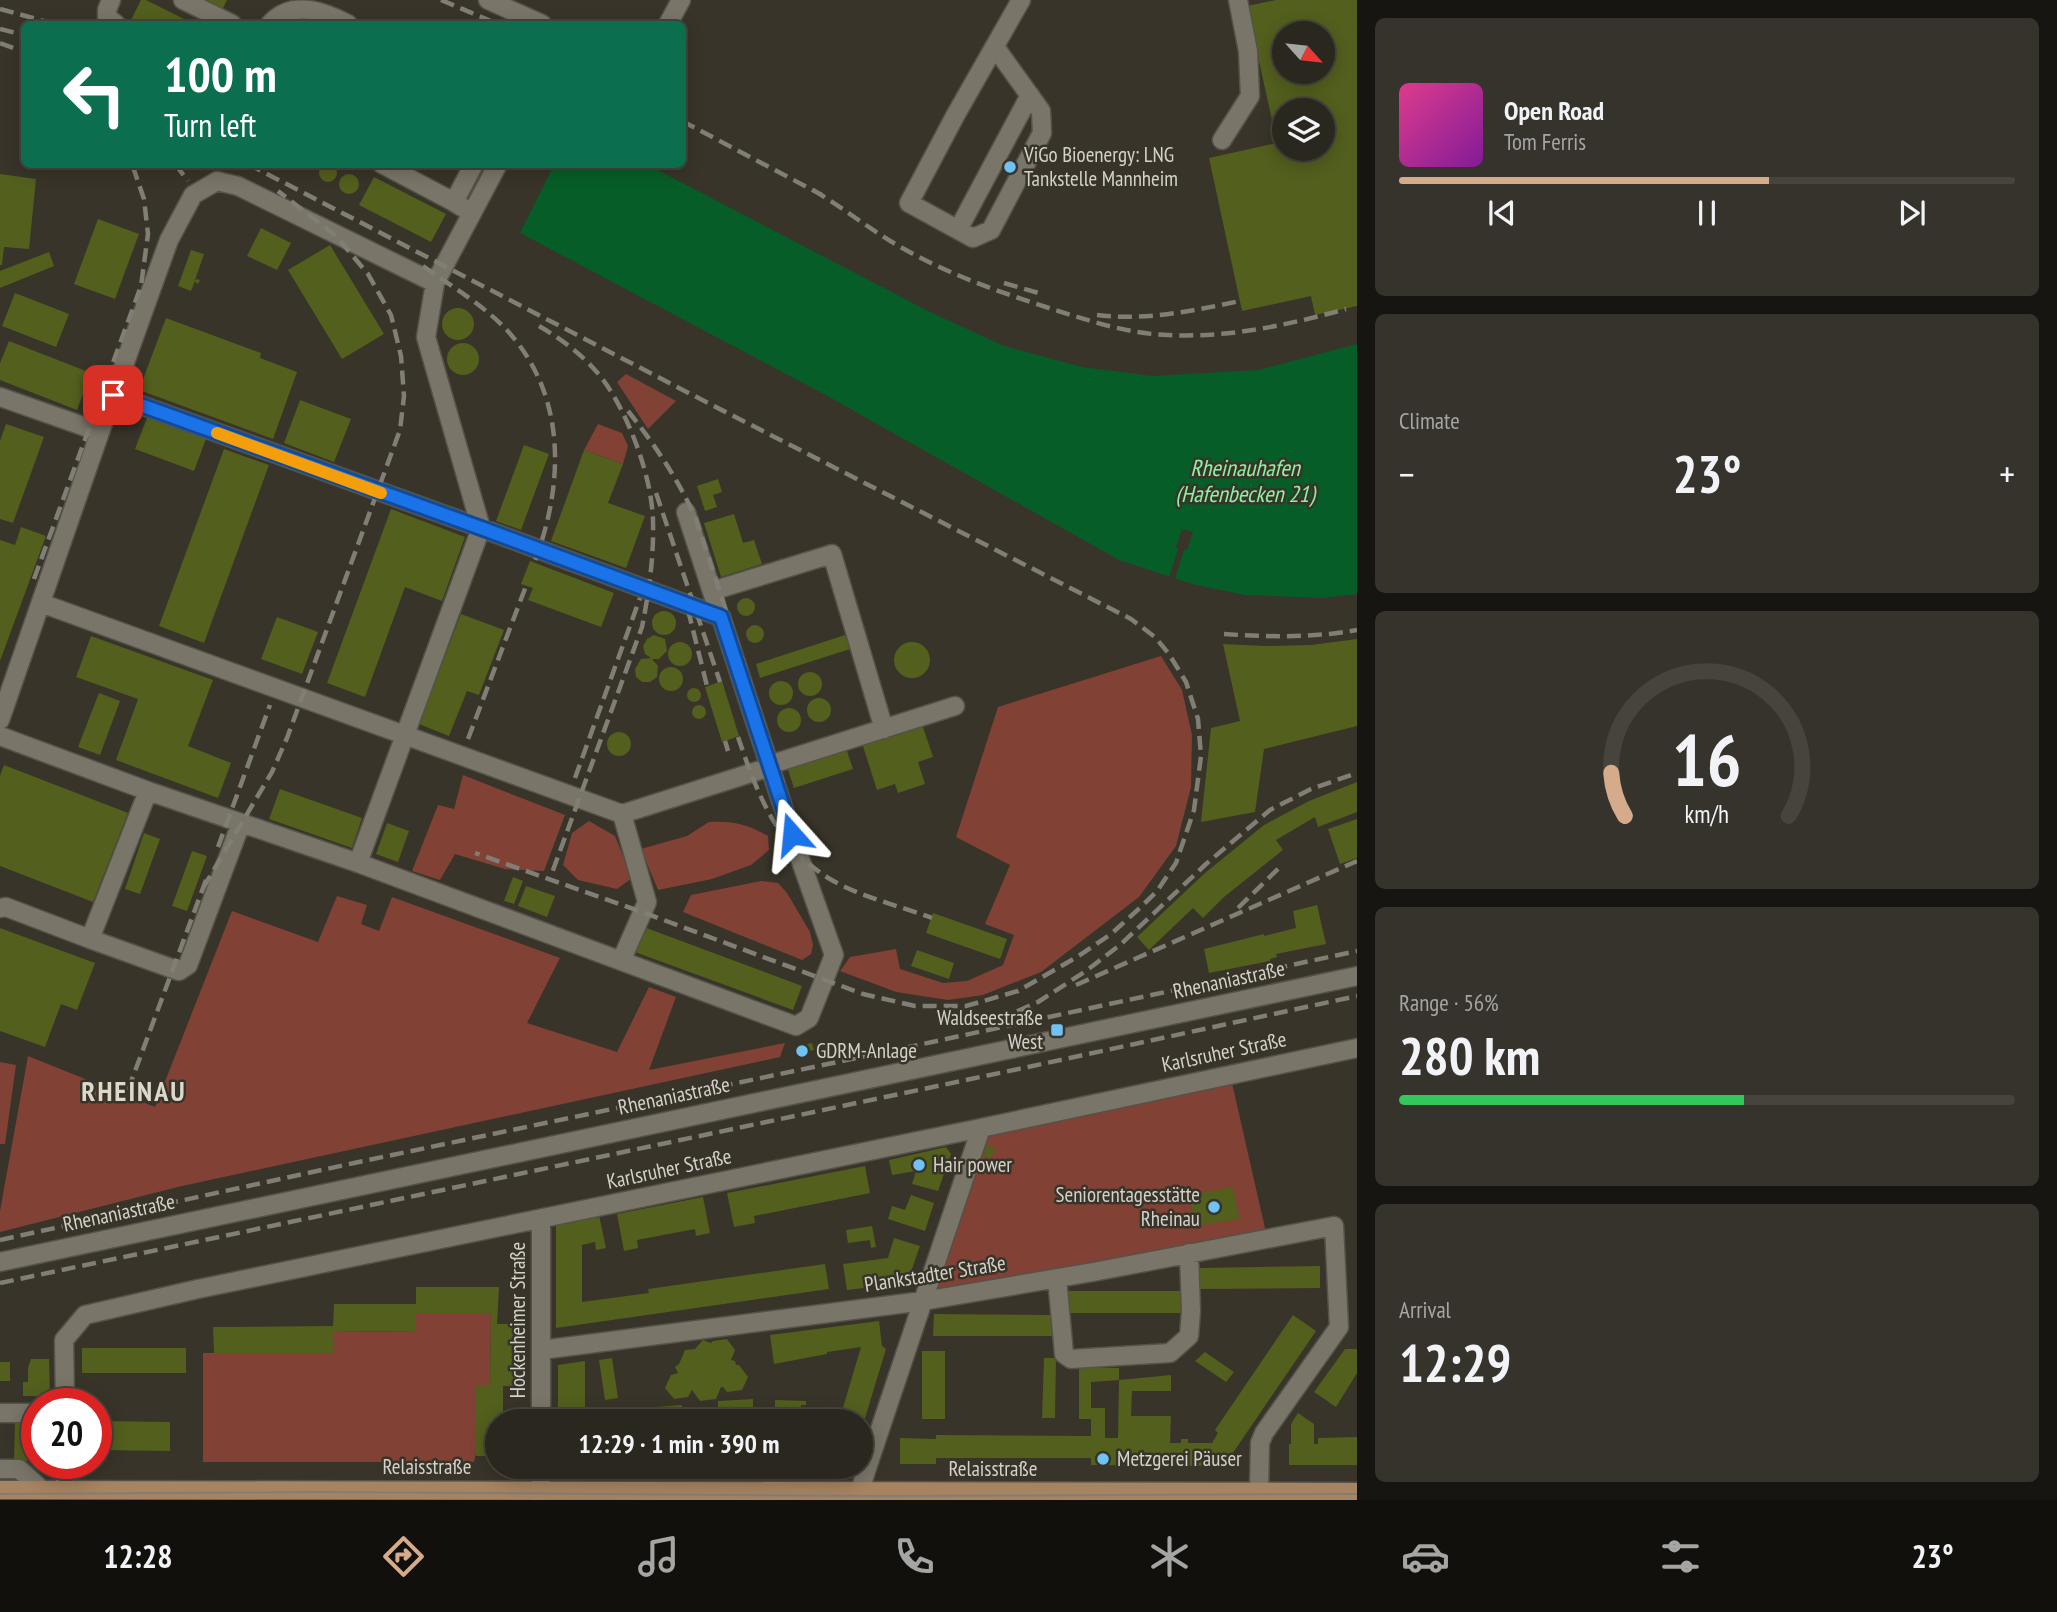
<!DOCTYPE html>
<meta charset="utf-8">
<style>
:root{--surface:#2a271f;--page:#36332c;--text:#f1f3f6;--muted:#a5a5a4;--line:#46443d;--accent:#d6ab8b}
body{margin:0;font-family:"PT Sans Narrow",sans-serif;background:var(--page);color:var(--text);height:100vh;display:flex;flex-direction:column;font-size:26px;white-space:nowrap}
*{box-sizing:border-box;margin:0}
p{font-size:23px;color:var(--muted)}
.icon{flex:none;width:38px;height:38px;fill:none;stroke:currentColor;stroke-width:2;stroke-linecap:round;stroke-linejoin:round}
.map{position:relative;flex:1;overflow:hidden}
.details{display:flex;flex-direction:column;gap:18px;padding:18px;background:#171511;width:700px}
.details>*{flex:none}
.hud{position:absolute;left:21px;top:21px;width:665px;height:147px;border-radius:10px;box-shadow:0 4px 18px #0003,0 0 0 2px var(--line);background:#0b6e4f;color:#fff;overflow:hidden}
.needle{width:46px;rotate:117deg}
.fabs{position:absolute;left:1272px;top:21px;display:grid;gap:14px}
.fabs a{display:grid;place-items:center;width:63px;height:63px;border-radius:50%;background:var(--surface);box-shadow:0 4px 18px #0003,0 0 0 2px var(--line);font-size:35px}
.speed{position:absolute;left:21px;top:1388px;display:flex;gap:14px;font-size:35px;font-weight:700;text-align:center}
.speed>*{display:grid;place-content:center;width:91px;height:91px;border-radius:50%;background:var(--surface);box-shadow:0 4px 18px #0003,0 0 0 2px var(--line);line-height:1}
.speed .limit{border:10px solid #d22;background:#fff;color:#111}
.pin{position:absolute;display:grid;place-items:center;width:60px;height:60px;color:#fff;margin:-30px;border-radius:14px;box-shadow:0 4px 10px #0006}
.me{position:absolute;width:77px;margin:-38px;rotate:342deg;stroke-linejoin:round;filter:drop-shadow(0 0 5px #0008)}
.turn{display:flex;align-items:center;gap:24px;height:147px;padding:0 28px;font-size:32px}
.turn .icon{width:91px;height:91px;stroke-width:2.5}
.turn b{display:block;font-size:49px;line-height:60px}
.big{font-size:52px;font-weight:700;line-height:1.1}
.details .card{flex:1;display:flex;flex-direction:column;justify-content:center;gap:10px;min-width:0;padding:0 24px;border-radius:10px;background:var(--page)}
.details .dial{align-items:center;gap:0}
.dial svg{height:182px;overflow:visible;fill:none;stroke:var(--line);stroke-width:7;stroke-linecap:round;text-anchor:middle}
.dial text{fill:var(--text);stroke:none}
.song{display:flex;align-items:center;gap:21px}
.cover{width:84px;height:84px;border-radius:10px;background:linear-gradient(135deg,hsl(330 70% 55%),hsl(290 70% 35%))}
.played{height:7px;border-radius:4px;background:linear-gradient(90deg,var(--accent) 60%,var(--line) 60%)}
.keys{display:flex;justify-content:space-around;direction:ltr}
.heat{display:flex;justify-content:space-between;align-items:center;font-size:38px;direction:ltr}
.charge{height:10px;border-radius:5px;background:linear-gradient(90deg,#34c759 56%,var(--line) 0)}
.trip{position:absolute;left:485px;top:1409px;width:388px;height:70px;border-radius:35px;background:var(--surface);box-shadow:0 4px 18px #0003,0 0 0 2px var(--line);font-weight:700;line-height:70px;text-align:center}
.tab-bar{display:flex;height:112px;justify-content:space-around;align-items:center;background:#11100c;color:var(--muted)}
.tab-bar .icon{width:49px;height:49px}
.tab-bar .selected{color:var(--accent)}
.tab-bar b{font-size:32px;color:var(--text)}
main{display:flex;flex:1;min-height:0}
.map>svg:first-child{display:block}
</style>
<main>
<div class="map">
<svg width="1357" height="1500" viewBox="0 0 1357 1500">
<rect width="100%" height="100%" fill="#383429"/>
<!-- green -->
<path fill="#814135" d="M626,374l50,27 -28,28 -31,-47z
M598,424l24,9 6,13 -5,18 -39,-14z
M1161,656l21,34 10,45 -1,52 -15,59 -37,51 -98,75 -58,23 -35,5 -52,-8 -56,-21 10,-14 46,-8 4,20 43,14 24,-2 36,-16 11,-30 -29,-11 25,-59 -54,-28 42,-130z
M463,775l102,40 -21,56 -39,-2 -50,-15 -15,26 -28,-9 26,-66 16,4z
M589,821l26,15 17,42 -15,11 -39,-9 -15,-15 9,-32z
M709,822c24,-1 38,2 59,14l1,14 -18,15 -39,14 -54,11 -17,-41 46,-13z
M761,881l17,2 9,10 23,39 3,13 -2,9 -9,6 -119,-48 8,-17z
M337,896l30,9 -6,19 18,7 13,-34 168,61 -33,65 90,29 32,-65 27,10 -27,73 136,-27 -5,14 -598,129 -182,46v-21l28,-155 127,51 77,-196 86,31z
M0,1062l16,3 -11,79h-5z
M1232,1083l35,154 -344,63 62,-165z
M416,1313h75l-1,73h-14v67l-2,9h-271v-109h130v-21l83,-1z"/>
<!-- water -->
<path fill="#075d27" d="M554,165h94l280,146 76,35 78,21 70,9 107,-6 98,-26v250l-34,4 -78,-3 -53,-11 -73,-24 -297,-167 -302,-160z"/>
<!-- pier -->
<path fill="#383429" d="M1182,529l11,3 -6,18h-3l-10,32 -6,-1 10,-32 -2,-2z"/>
<!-- building -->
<path fill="#525f1d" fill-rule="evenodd" d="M141,0h5l48,24h-65z
M201,0h26l-5,10z
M1276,0h81v306l-42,9 -4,-19 -69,15 -33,-153 68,-15 -30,-137zM1284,33h39v39h-39zM1284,110h39v39h-39z
M319 173a9 9 0 1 1 18 0a9 9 0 1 1-18 0Z
M0,174l36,5 -7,70 -25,-2 -2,18h-2z
M339 184a10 10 0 1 1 20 0a10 10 0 1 1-20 0Z
M374,177l72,37 -15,28 -72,-37z
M98,219l41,15 -24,65 -41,-15z
M261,228l30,15 -14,27 -30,-14z
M330,245l54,89 -42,25 -54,-89z
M191,250l13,4 -9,26 3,-1 2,2 -3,3 -2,-3 -4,10 -13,-5z
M49,252l5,14 -54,22v-17z
M15,293l54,21 -13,33 -54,-21z
M442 324a16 16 0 1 1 32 0a16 16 0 1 1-32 0Z
M166,318l95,35 -1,5 37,14 -24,67 -134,-49z
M9,341l82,32 -14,37 -77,-30v-17z
M447 359a16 16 0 1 1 32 0a16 16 0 1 1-32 0Z
M300,400l51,19 -17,43 -50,-19z
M147,418l59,21 -12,32 -59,-22z
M6,424l38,13 -31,86 -13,-4v-78z
M524,445l25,9 -28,76 -25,-9z
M224,449l45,16 -65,178 -45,-17z
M584,450l39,14 -15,39 37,13 -19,52 -75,-27z
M718,479l4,13 -9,3 4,12 -12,4 -8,-25z
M391,509l74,28 -23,64 -37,-14 -40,110 -38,-14z
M734,514l9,29 11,-3 8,24 -41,13 -17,-54z
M21,527l25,9 -46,125v-121l15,5z
M530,561l84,32 -13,34 -73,-27 5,-12 -12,-4z
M737 607a9 9 0 1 1 18 0a9 9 0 1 1-18 0Z
M652 623a12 12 0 1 1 24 0a12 12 0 1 1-24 0Z
M461,614l43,16 -25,65 -12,-4 -18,45 -30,-12z
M277,617l41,15 -16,42 -41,-15z
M746 634a9 9 0 1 1 18 0a9 9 0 1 1-18 0Z
M654,635l11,4 2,12 -8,8h-7l6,7 -1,11 -7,5h-8l-6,-5 -1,-8 6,-10 10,-1 -6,-4 -2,-8 4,-7z
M845,635l5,14 -90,29 -4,-14z
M91,636l122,44 -25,66 43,17 -13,35 -102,-38 22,-61 -62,-22z
M1357,639v87l-93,23 -9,63 -54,10 10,-94 29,-7 -17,-77 43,2 45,-1z
M668 654a12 12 0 1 1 24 0a12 12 0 1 1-24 0Z
M894 660a18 18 0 1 1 36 0a18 18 0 1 1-36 0Z
M659 679a12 12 0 1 1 24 0a12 12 0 1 1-24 0Z
M798 684a12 12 0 1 1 24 0a12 12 0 1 1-24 0Z
M769 693a12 12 0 1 1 24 0a12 12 0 1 1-24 0Z
M722,681l17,55 -17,6 -17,-55z
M687 695a7 7 0 1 1 14 0a7 7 0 1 1-14 0Z
M99,693l21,8 -20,54 -22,-8z
M807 710a12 12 0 1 1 24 0a12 12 0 1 1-24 0Z
M692 712a7 7 0 1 1 14 0a7 7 0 1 1-14 0Z
M777 720a12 12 0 1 1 24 0a12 12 0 1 1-24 0Z
M922,724l11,33 -15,5 7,22 -27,9 -3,-9 -18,6 -15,-47z
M607 744a12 12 0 1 1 24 0a12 12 0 1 1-24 0Z
M846,748l7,21 -59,19 -7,-21z
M4,765l124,48 -35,89 -93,-36v-90z
M1357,782v30l-39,15 -3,-10 -39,23 7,10 -59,47 -21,21 -10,-10 -44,42 -12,-13 68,-64 59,-48 45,-24z
M280,789l82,29 -10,30 -83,-29z
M1357,819v39l-17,6 -12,-35z
M387,823l22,8 -11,31 -22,-8z
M144,833l16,6 -20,55 -15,-5z
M192,851l15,5 -20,55 -15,-5z
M513,877l10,4 -9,23 -10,-3z
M526,886l29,10 -8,21 -29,-11z
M1317,905l9,39 -50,10 1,3 -7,2v2l-61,12 -5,-24 60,-15v2l32,-8 -3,-17z
M933,913l74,26 -7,20 -74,-26z
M641,926l161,60 -9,24 -161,-59z
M0,928l95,35 -18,47 -16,-6 -16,43 -45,-16z
M917,950l37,13 -5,16 -38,-13z
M812,1043l2,7 -11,2 1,4 -6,1 -3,-10z
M987,1145l8,3 -4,11 -8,-3z
M946,1147l5,7 -13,37 -26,-7 4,-13 -24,4 -3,-15z
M983,1160l11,4 -3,7 -11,-4z
M865,1166l5,27 -116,23 1,7 -21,4 -7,-34z
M1233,1187l6,32 -44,7 -6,-31z
M911,1195l23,8 -9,28 -37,-12 4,-13 13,4z
M703,1197l7,36 -14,3 -1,-7 -58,11 1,8 -14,3 -7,-37z
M599,1215l7,33 -10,2 -1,-8 -13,3v57l67,-9 -1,-4 177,-25 4,25 -273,39v-103z
M872,1226l4,21 -5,1 -1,-8 -22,3 -2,-13z
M894,1238l26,8 -13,37 -60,7 -4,-26 45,-6z
M1320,1266v22l-122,1v-21z
M416,1287h83l-2,37h18v62h-12v35h-6v35h-21v-70h14l1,-73h-75v18l-83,1v21h-119l-1,-26 120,-1 1,-22h82z
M1068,1291h119v22h-119z
M934,1314l122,1v21h-123z
M1293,1315l23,16 -92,135 -133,-1v-7h-155v6h-36v-26l36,1v-4l155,1v-17h-12v-52l40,1v12l-28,2v26h14v30h13l1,-58 52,-5v16h-39l-1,25h40l-1,27h11v-4h7v4h24l6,-10 -3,-3z
M879,1321l3,25 4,3 -24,79 -1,-7h-22l22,-74 -34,5v2l-53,10 -4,-29z
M727,1339l8,11 -4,10 4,1 1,4h3l9,12 -6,13 -15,2 -4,-5h-2l-5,12 -16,2 -8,-11 -4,7 -14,2 -9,-11 6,-13 7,-2 -3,-6 4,-3 6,-14 10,-1 8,-9 8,3 2,-2z
M82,1348h104v25h-104z
M1345,1349h12v24l-21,34 -22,-15z
M922,1351h23v68h-23z
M1205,1352l29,20 -8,10 -31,-21z
M612,1358l6,40 -13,2 -6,-40z
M1044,1358h12l-1,60h-13z
M31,1359h18l1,37h-27v-14h5v-14z
M585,1361v60h-27v-56z
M0,1362h10v19h-10z
M753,1399v22h-11v-6h-8v6h-16v-20z
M775,1400l31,1v4h-5v16h-26z
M682,1405l1,13 -52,3 -1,-12z
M1298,1413l16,11v20h4v-6l39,-1v28h-68v-21h2v-20z
M15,1421h21v10h-3v18h3l-1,12h-21z
M98,1421l72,1v29l-72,-1z"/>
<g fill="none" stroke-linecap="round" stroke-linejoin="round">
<!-- minor casing -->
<g stroke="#55524a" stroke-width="21">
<path id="minor" d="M111,0l-4,10v7l9,7
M183,0l49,24
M488,0l54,24
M270,24c21,-24 51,-14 78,0
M668,24l13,-24
M995,47l46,64 1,22 -51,97 -18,8 -64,-35 46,-87 66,-116
M1222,140l28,-44 -2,-45 -10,-51
M382,164l72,38
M462,207l-8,-5 20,-38
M958,230l72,-135
M435,283l63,-119
M0,397l100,35
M686,512l29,89
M712,591l120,-37 52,175
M41,603l581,211 25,88 -26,59
M0,720l100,-288 69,-192 24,-45 24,-14 21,5 197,97 -9,54 55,191 -123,335
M0,736l148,55 210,72 438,163 13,-8 25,-63 -35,-99 -78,-239 -240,-89 -368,-133
M769,765l186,-59
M148,791l-58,148 89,32 9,-6 53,-142
M622,814l148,-47
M0,908l6,-1 84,32
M0,1262l1357,-286
M1057,1278l7,76 7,5 99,-6 19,-17 2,-25 -2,-58
M541,1350l382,-49 170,-29 241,-46 5,101 -75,106 -4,10 -1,48
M65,1404l-1,-64 21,-25 113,-26 783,-161 376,-80
M0,1413h37
M541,1421v-202
M0,1469h19l23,21
M65,1489v-26
M541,1500v-34
M860,1500v-9l6,-20 115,-343"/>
</g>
<!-- major casing -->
<g stroke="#55524a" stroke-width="21">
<path id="major" d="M0,1490l1357,2"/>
</g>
<!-- minor -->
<use href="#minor" stroke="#7a7569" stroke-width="18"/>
<!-- major -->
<use href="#major" stroke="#a68361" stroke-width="18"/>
<!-- tram -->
<path stroke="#817e75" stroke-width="2" d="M0,1494l318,-2 567,4 472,-2"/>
<!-- rail -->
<path stroke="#817e75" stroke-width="4.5" stroke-dasharray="14 7" stroke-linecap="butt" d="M441,0l57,24
M0,9l55,15
M0,29l24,6
M0,43l24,9
M682,121l140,74
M175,164l13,17
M248,164l460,239 423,216 24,18 14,17 17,28 12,37 3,37 -7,54 -18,53 -19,28 -15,15 -31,28 -34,23 -59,34 -52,15h-51l-52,-12 -221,-82 -167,-59
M813,190c29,17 55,38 84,55 48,28 99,46 152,63 38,12 79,26 119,27 61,3 120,-10 178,-26
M423,266c28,20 57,37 81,61 63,66 61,156 30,236
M1004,283l38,11
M1097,315c47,6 96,-4 143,-14
M539,326c24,14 48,32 65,55 25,35 48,96 49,140 1,35 -4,71 -11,106l-93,254
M628,411c27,34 50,68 68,108l87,265
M656,493l64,189
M34,579l107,-293 7,-52 -4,-35 -12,-35
M688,610l19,76
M1224,634c44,3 89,4 133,-4
M738,737c19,56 39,110 92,142 28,17 70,27 102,39
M468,739l58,-153
M725,741l3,10
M575,778l65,-180
M218,847l52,-142
M203,888l69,-116 15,-34 113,-308 4,-34 -3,-40 -10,-41 -23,-41 -32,-38 -58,-45
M1238,908l44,-43
M1076,985l281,-124
M998,1020l40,-18 48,-31 34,-26 86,-81 64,-54 41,-21 46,-16
M128,1090l78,-210
M0,1240l354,-77 536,-112 467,-100
M0,1283l1028,-216 329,-71"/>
</g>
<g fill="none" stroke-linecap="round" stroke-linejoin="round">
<!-- route casing -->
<g stroke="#114b97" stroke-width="18">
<path id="route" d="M113,395l368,133 240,89 71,217"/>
</g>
<!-- route -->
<use href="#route" stroke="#1a73e8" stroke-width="12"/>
<!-- slow -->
<path stroke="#f59e0b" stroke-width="12" d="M217,433l164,60"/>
</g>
<!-- markers -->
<g fill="#6fc2f4" stroke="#383429" stroke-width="2.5">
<circle cx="1010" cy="167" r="7"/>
<rect x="1050" y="1023" width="14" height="14" rx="3.5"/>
<circle cx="802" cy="1051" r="7"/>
<circle cx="919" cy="1165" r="7"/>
<circle cx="1214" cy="1207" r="7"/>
<circle cx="1103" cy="1459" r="7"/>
</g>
<g text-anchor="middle" stroke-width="5" stroke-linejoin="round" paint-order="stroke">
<!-- poi labels -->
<g font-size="21" fill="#d4d1cb" stroke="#383429" text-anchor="start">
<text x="1024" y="162">ViGo Bioenergy: LNG<tspan x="1024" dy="24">Tankstelle Mannheim</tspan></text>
<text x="1043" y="1025" text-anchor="end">Waldseestraße<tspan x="1043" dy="24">West</tspan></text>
<text x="816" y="1058">GDRM-Anlage</text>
<text x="933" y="1172">Hair power</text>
<text x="1200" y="1202" text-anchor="end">Seniorentagesstätte<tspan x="1200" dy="24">Rheinau</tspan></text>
<text x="1117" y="1466">Metzgerei Päuser</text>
</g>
<!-- street labels -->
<g font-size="21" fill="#d4d1cb" stroke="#383429">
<text transform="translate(1229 980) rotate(-12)" y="7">Rhenaniastraße</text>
<text transform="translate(1224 1052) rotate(-12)" y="7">Karlsruher Straße</text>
<text transform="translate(674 1096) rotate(-12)" y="7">Rhenaniastraße</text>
<text transform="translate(669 1169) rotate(-12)" y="7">Karlsruher Straße</text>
<text transform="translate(119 1213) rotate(-12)" y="7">Rhenaniastraße</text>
<text transform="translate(935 1274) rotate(-9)" y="7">Plankstadter Straße</text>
<text transform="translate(518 1320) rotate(-90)" y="7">Hockenheimer Straße</text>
<text x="427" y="1474">Relaisstraße</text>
<text x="993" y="1476">Relaisstraße</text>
</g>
<!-- water labels -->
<g font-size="23" font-style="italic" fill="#8ef0a2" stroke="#383429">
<text x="1245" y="476">Rheinauhafen<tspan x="1245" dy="26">(Hafenbecken 21)</tspan></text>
</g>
<!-- district labels -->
<g font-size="28" font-weight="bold" letter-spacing="2" fill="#dcd8ca" stroke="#383429">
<text x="134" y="1101">RHEINAU</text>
</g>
</g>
</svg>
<div class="fabs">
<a><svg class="needle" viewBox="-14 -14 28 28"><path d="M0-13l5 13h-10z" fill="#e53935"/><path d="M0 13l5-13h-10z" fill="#a5a5a4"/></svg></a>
<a><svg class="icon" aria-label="layers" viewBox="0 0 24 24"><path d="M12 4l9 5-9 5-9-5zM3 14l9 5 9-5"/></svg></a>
</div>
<div class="speed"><div class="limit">20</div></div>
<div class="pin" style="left:113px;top:395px;background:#d93025"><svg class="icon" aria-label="arrive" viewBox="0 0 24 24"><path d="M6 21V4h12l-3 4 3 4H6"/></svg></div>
<svg class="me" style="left:792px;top:834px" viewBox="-20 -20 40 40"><path d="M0-17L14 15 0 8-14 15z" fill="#1a73e8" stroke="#fff" stroke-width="4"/></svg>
<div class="trip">12:29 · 1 min · 390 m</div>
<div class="hud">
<div class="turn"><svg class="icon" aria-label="left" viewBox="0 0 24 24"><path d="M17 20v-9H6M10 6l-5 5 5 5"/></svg><div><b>100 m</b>Turn left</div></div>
</div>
</div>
<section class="details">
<div class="card">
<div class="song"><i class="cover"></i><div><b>Open Road</b><p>Tom Ferris</p></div></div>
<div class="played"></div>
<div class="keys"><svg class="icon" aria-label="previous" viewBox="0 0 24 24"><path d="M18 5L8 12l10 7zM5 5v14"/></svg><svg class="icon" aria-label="pause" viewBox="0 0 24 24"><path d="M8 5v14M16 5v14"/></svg><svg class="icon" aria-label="next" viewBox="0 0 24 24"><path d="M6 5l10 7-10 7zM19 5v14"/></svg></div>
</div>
<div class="card"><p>Climate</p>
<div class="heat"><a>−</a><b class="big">23°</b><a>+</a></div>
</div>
<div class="card dial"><svg viewBox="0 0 100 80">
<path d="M14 69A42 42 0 1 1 86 69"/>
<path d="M14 69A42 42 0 0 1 8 50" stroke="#d6ab8b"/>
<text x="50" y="56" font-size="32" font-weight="700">16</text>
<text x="50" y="72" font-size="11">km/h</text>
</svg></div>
<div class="card"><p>Range · 56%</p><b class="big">280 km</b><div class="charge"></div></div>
<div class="card"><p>Arrival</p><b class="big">12:29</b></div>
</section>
</main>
<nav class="tab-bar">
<b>12:28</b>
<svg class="icon selected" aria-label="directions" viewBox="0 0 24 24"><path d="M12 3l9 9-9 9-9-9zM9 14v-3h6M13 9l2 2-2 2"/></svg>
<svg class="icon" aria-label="music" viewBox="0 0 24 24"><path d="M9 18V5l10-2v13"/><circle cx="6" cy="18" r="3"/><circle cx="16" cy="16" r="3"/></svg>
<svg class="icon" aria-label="phone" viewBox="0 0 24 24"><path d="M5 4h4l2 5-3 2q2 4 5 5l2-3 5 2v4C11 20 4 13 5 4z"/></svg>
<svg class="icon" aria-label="climate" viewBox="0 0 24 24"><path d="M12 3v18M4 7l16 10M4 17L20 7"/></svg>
<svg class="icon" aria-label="car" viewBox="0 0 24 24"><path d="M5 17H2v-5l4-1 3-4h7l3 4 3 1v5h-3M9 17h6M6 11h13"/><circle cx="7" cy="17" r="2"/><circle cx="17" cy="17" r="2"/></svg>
<svg class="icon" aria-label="filters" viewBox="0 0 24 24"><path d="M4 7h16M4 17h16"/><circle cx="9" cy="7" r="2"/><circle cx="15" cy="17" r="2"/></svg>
<b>23°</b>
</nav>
